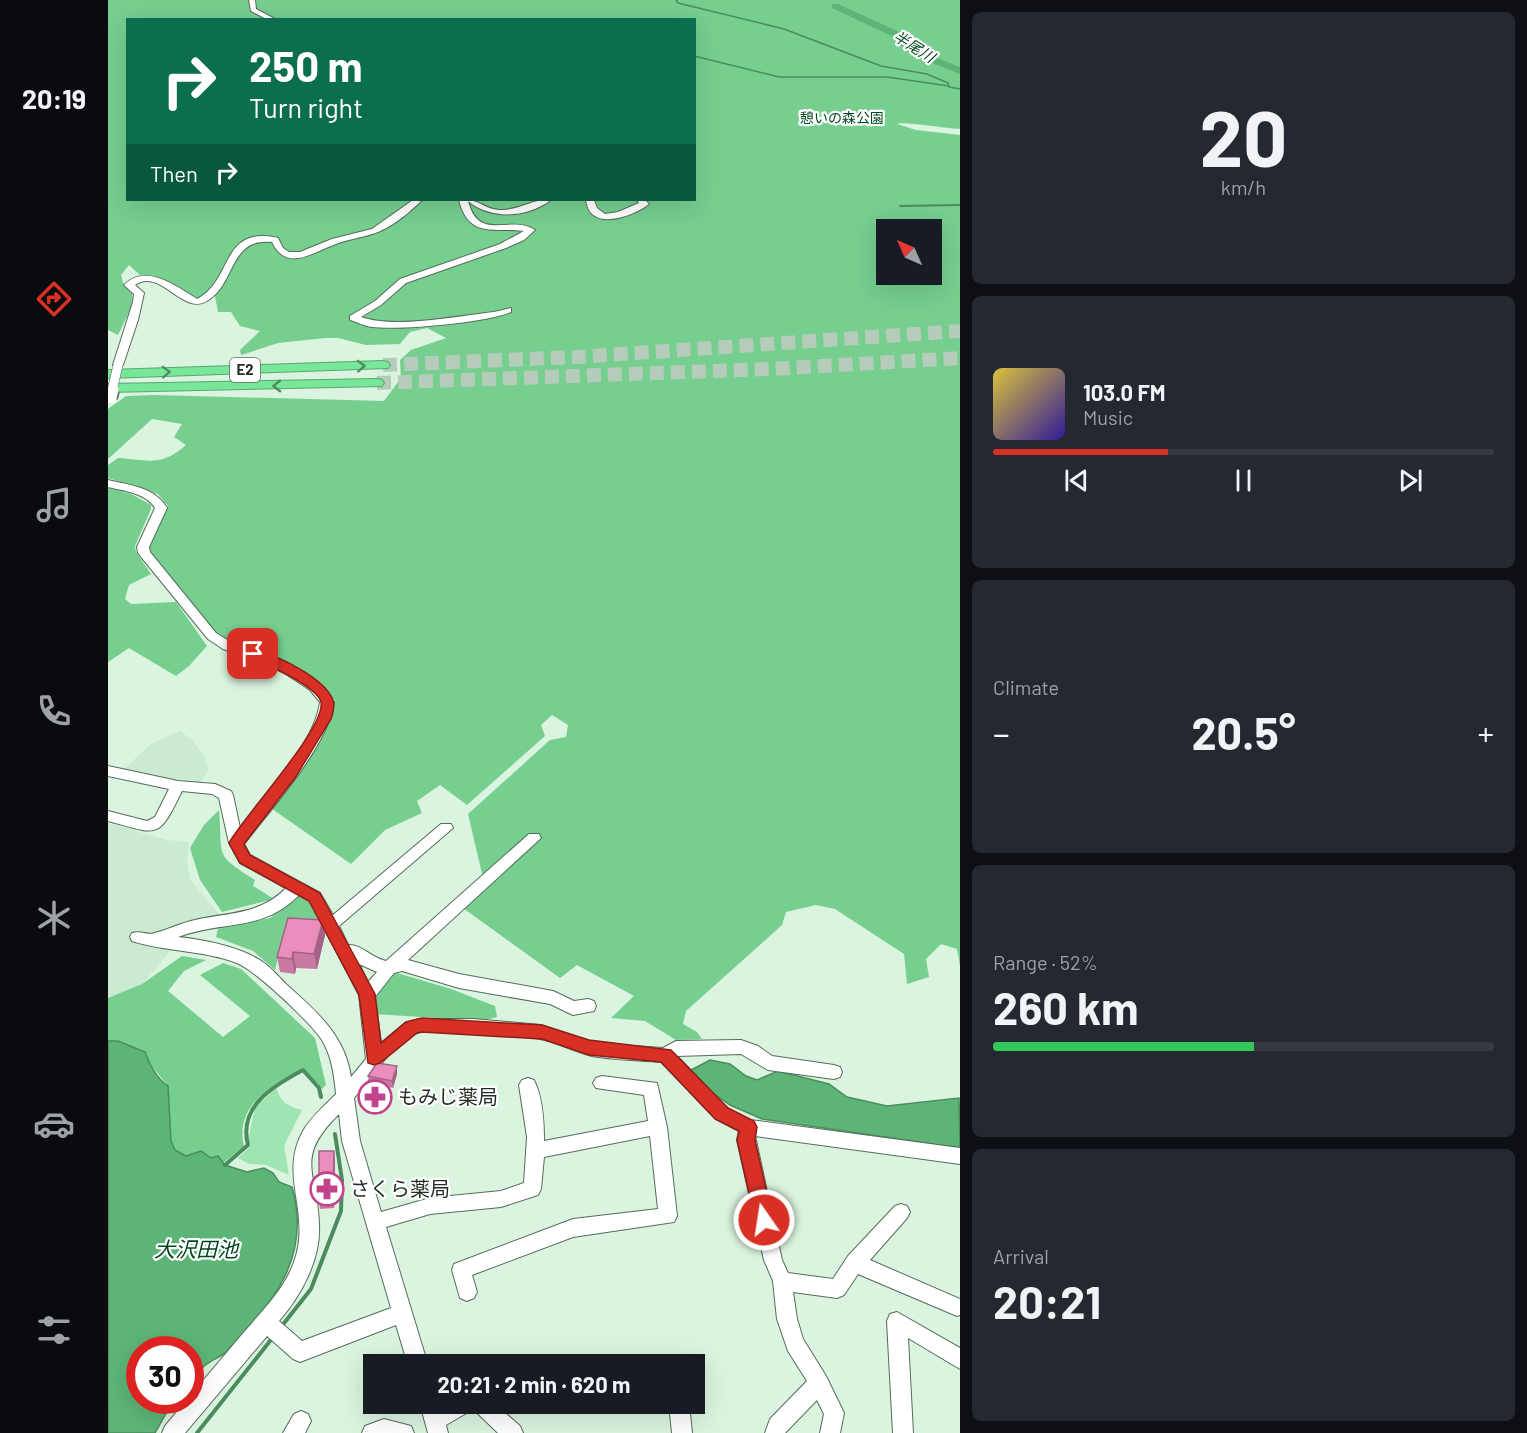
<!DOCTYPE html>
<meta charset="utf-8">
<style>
:root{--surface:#171b24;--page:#242831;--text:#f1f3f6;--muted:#9ea1a6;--line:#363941;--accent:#d93025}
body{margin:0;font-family:Barlow,"Noto Sans JP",sans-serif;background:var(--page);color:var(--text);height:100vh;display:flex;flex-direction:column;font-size:22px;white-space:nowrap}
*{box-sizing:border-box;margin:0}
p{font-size:20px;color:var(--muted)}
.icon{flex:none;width:33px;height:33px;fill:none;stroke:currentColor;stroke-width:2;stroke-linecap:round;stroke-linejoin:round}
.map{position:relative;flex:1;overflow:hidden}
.sheet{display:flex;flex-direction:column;gap:12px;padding:12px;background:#0d0f14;width:567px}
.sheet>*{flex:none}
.guide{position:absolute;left:18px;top:18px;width:570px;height:183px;border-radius:0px;box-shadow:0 6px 24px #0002;background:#0b6e4f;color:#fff;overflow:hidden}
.needle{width:39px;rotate:315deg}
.fabs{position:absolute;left:768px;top:219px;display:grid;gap:12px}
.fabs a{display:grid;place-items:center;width:66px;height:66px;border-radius:0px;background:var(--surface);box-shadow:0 6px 24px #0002;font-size:30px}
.speed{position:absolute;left:18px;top:1336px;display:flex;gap:12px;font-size:30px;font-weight:700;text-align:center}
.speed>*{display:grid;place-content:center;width:78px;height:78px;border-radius:50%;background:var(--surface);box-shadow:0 6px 24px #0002;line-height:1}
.speed .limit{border:9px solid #d22;background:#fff;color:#111}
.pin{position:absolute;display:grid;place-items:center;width:51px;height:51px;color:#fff;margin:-26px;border-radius:12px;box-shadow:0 3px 9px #0006}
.me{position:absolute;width:66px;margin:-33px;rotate:347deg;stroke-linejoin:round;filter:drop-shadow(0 0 4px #0008)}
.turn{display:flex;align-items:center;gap:21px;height:126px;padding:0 24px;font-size:27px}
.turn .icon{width:78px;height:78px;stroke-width:2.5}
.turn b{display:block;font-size:42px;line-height:51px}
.then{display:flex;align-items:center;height:57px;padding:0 24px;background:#0003;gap:12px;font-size:22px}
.big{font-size:45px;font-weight:700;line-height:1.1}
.sheet .tile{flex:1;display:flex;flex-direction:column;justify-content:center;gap:9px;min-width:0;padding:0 21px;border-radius:9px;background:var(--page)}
.sheet .dial{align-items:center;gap:0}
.dial b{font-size:78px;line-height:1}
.song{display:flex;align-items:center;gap:18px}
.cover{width:72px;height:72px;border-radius:9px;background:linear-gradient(135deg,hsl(50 70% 55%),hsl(250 70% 35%))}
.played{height:6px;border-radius:3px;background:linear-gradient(90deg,var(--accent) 35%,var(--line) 35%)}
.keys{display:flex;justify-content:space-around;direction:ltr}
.heat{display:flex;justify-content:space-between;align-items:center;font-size:33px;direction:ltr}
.charge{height:9px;border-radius:4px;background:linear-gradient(90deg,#34c759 52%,var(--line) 0)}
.trip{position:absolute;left:255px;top:1354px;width:342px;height:60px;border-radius:0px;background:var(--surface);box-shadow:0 6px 24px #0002;font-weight:700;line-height:60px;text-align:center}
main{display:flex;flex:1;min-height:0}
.menu{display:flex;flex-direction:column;width:108px;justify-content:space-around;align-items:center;background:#090b0e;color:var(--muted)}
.menu .icon{width:42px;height:42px}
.menu .active{color:var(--accent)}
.menu b{font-size:27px;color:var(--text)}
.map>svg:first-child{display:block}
</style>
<main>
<nav class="menu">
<b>20:19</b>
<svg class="icon active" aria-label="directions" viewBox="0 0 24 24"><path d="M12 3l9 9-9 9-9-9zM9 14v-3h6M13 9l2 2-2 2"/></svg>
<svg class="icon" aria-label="music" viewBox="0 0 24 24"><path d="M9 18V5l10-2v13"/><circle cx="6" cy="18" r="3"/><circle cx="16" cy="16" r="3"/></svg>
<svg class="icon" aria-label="phone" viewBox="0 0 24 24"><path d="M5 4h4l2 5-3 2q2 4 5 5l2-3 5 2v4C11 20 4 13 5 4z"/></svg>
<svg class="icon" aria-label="climate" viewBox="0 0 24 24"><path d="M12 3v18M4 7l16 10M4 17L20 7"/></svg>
<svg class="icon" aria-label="car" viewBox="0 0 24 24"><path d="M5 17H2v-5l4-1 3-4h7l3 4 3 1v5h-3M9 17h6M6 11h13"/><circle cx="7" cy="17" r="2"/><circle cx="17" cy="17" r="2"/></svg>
<svg class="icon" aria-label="filters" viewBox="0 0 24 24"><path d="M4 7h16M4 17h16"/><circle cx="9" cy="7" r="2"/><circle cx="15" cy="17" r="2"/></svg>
</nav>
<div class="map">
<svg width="852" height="1433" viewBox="0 0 852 1433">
<rect width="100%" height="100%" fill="#daf4df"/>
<!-- built -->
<path fill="#caebd1" d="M72,731l12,9 11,14 6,16 -11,15 -75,-15 28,-26z
M0,823l59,17 22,2 -2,18 3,19 32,39 -38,7 -15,28 -27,31 -34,14z"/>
<!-- green -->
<path fill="#9fe5b1" d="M168,1088c6,15 11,18 26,22l-18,36 5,29 -23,-10 -17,-1 -11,-6 13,-12 -3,-5 7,-34z"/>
<!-- forest -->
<path fill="#76ce8f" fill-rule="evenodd" d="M0,0h852v129c-12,0 -57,-8 -63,-5l19,6 44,5v831l-3,-17 -16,-5 -15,15 3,18 -22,7 -3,-30 -69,-45 -19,-4 -30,7 -4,13 -96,86 -3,13 14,8 5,7 -26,1 -31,-19 -34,-3 23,-22 -57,-31 -17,13 -97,-70 20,-30 -15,-64 82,-74 16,-3 2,-12 -16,-10 -11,10 4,11 -78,69 -27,-20 -23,16 5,12 -37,17 -34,34 -83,-58 61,-92 6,-14 -39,-34 -74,-25 -71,-87 -2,-9 19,-39 -10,-12 -50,-16v-13l10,-7c31,2 43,9 68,-13l-12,-8 8,-13 -30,-5 -44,40v-50l18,-13 29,-1 229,6 17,-23 -1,-18 11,-10 35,-12 -19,-10 -17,4 -10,12 -34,1 -28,-7h-13l-47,5 -37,12 -1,-5 20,-19 -20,-5 -9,-14h-13l-3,-16 -18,2 -47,-23h-10l-11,-10 -8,10 3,11 8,6 1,12 -15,31 -10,-5zM20,20h566v180h-566zM778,230h46v44h-46z
M0,487l23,7 20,11v4l-16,37 1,6 15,22 -22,11 -4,14 6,5 45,-2 31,44 -18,20 -13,10 -47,-28 -21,14z
M111,810c4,48 -6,43 36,70l-2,6 21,13 -52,13 -22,-32 -10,-32 14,-23z
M194,894c13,9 16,20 17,35l-22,-8 -11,4 -11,45 -22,-19 -37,-14 2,-8 52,-11 26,-23z
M74,956l24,4 -22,11 -16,20 55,46 27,-21 -50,-41 23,-12 18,6 74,69 11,47 -4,4 -20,-20c-30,15 -68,37 -58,77l-21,17 -5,-7 -7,2 -25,-1 -11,-7 -4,-9 -3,-55 -19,-23 -4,-11 -27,-11h-10v-43l34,-14z
M289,973l54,16 44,17 2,11 -15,4 -107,-7c0,-20 1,-34 22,-41z"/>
<!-- water -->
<path fill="#5cb577" stroke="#4b8c5e" stroke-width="1.5" d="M0,1041h10l27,11c4,12 12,27 23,34l3,55 4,9 11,6 15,-5 10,7 7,-2 7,9 22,7 17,-4 9,5 6,9 13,5c20,70 -19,117 -66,165 -5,5 -13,7 -19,12 -6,4 -11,10 -16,16l-1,-30h-50v51h33l-18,32h-47z
M602,1060l20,4 16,12 11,4 21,-9 51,13 18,13 40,9 72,-8 1,50 -198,-29 -32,-14 -20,-14 -19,-21z"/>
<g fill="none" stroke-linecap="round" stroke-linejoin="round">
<!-- stream-far2 -->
<path stroke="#4b8c5e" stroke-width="1.5" d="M568,0l2,3 106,26 97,37 46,8 21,9 1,4 11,2
M586,56l85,21h108l62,9"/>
<!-- stream-far1 -->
<path stroke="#4b8c5e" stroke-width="2" d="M792,206l60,-1"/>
<!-- stream -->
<path stroke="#4b8c5e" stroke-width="4" d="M117,1165l23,-20c-10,-39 25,-59 55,-75l16,18 2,9
M173,1327l30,-38 30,-78 1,-31 -7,-46
M89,1433l73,-92"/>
<!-- river -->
<path fill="#5cb577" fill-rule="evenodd" d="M724,4h6l66,30 10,12 13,8 33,13v7l-41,-16 -15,-9 -8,-11 -64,-30z"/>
<!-- highway-tunnel -->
<path stroke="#b5ccba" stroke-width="14" stroke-dasharray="14 7" stroke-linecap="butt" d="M275,365l194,-8 383,-26
M269,383l395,-14 188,-11"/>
<!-- minor casing -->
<g stroke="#556c5a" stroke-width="2">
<path id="minor" d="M141,0h6l1,9 21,11h-9l-17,-9z
M305,200h9c-13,13 -32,29 -50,34 -11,4 -24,5 -36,10 -23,8 -49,29 -64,-2 -43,-5 -36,42 -65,59 -24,15 -47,-34 -72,-16l9,8 -6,27 -15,45 -5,3 -5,-3 20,-63 1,-8 -10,-9c22,-22 52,1 73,14 37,-19 23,-74 81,-61l5,10 6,4h11l32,-13 40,-10z
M351,200c21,-2 23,9 41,10 18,1 34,-12 51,-10 -24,18 -60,20 -83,1 11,42 42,13 67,29l-11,10 -18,8 -100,35 -25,22 -20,12c34,12 96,-1 133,-5l17,-4v4c-27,11 -109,18 -139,15 -8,-1 -15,-5 -22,-7v-4l25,-15 25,-22 100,-35 24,-13c-31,-4 -55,8 -65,-31z
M478,200h8l3,8 8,6 13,-2 21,-9 -2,-3h8l4,4c-11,9 -40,21 -54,12 -6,-3 -8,-10 -9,-16z
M0,480c21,5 47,7 59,28l-18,39 1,5 66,81 16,10 37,11 23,11 27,18 15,19c-6,44 -63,107 -90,142l6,11 70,38 13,22 108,-91h10l2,4 -114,98 9,19c13,-1 24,13 38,16l143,-127h10l2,4 -133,122 51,14 94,17 21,10 14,-2 6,2 2,5 -2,5 -21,4 -23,-11 -91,-16 -57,-17 -8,2 -19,24 6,46 24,-20 14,-4h54l68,6 48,16 28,4 46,3 13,-7 65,-1 17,6 14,10 62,9 6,2 2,5 -2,5 -6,2 -66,-9 -27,-16 -64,2 51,53 22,11 210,28v16l-205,-28 27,124 6,13 45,6 15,-23 47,-50 6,-2 6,2 3,6 -3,6 -37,42 90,39v16l-3,1 -99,-42 -14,21 -7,3 -44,-6 4,27 6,20 23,37 18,37 -4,20h-20l4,-19 -7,-14 -32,33h-20l5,-14 37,-38 -19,-30 -11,-32 -4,-38 -9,-21 -27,-120 2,-9 -23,-12 -55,-57c-23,-2 -46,-2 -69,-6 -16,-4 -31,-12 -47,-16 -23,-5 -108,-14 -128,-7 -22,8 -48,47 -63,65l6,43 21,71 49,-14 71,-7 23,-8 3,-46 -8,-52 3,-5 6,-2 6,2c9,18 10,41 10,61l104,-20 -4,-26 -48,-7 -3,-5 3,-5 6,-2 55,7 10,44 10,89 -3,6 -101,15 -101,38 5,17 -3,6 -7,3 -7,-3 -8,-28 2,-6 119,-45 85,-10 -8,-73 -106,21 -3,32 -3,6 -37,12 -71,7 -44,13 42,138h-20l-12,-40 -96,37 -7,-3 -26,-23 -82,97h-23l3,-7 21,-25h4v-5c23,-27 46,-55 69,-81 14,-16 28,-33 35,-53 18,-49 -16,-86 9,-131 8,-14 21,-25 33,-37 -2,-19 -4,-37 -14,-54 -12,-18 -66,-69 -85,-77 -34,-13 -71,-11 -105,-22l-2,-4 2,-4c9,-3 16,3 23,0 14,-4 26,-10 40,-13 34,-8 65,-5 91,-32l-46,-25 -11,-20 -10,-45 -7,-4 -30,-3c-24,49 -23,44 -74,30v-10l39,10 8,-4 14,-28 -61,-13v-10l70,15 37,3 16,7 2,4 7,33c26,-32 75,-86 80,-126l-10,-12 -33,-22 -54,-19 -15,-10 -70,-86 -1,-6 18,-39c-9,-15 -31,-17 -47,-21zM191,895l11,6 49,94 7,64 -15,18c-6,-42 -35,-66 -65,-93 -8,-8 -17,-19 -28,-25 -19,-12 -57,-20 -80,-22 44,-17 84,-4 121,-42zM251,964l18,8 -9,10zM231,1114l3,27 49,167 -89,33 -23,-20c22,-25 42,-62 40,-96 -1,-53 -26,-66 20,-111z
M789,1312l63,36v21l-52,-31 5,95h-20l-6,-112 3,-7z
M312,1404h75l25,22 3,7h-25l-26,-25 -2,3 -24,14 2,8h-20z
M561,1404h20l3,29h-20z
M193,1411l7,3 3,7 -6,12h-22l11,-19z
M276,1419l27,7 3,7h-52l3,-7z"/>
</g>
<!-- highway casing -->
<g stroke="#5aa671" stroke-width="2">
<path id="highway" d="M275,361l5,1 2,3 -2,3 -280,10v-8z
M269,379l5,1 2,3 -2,3 -274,6v-8z"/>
</g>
<!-- minor -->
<use href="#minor" fill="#fff" fill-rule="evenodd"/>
<!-- highway -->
<use href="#highway" fill="#78e79a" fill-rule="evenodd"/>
<!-- minor-bridge-far1 casing -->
<g stroke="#556c5a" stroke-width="10" stroke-linecap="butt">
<path id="minor-bridge-far1" d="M4,391l6,-26"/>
</g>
<!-- minor-bridge casing -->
<g stroke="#556c5a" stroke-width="14" stroke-linecap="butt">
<path id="minor-bridge" d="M3,398l2,-8"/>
</g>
<!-- minor-bridge-far1 -->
<use href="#minor-bridge-far1" stroke="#fff" stroke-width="9"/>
<!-- minor-bridge -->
<use href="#minor-bridge" stroke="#fff" stroke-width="11"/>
</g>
<!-- wall -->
<path fill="#c97aa3" d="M215,920l2,15 -8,34 -21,-1 -1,6 -15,-2 -3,-15z
M289,1066v8l-4,14 -24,-5 -1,-7z
M227,1159l-1,49 -14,1 -1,-7z"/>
<!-- shaded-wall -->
<path fill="#a46385" d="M215,920l2,15 -8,34 -3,-15z
M185,952l3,16 -1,6 -3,-15z
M289,1066v8l-4,14 -1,-7z
M226,1151l1,8 -1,49 -1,-8z"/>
<!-- building -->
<path fill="#ea8ebe" stroke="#a46385" stroke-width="1.5" d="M180,918l35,2 -9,34 -21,-2 -1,7 -15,-2z
M269,1063l20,3 -5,15 -24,-5z
M211,1151h15l-1,49 -14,2z"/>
<!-- one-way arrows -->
<defs><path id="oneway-chevron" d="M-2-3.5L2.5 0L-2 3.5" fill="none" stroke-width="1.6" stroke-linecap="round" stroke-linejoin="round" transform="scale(1.5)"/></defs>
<g stroke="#4e8a60">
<use href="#oneway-chevron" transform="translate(253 366) rotate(-2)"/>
<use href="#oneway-chevron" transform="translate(58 372) rotate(-2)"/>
<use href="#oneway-chevron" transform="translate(169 386) rotate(179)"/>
</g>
<!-- route -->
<path fill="#d93025" stroke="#8d1f18" stroke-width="1.5" d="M145,649c23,6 71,28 80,51 2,6 0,13 -2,19l-36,59 -51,66 6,11 70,38 55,101 6,49 25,-21 16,-4 120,7 47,15 82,10 57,58 26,13 3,6 -2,13 18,80 -3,6 -6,3 -7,-3 -2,-6 -18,-80 2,-9 -24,-12 -54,-57 -72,-7 -47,-16 -120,-7 -5,1 -37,30 -6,2 -6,-2 -9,-68 -50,-94 -69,-38 -11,-20c14,-26 97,-115 92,-141 -4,-16 -57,-39 -73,-45l-2,-3z"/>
<!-- icons -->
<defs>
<g id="pharmacy-ring" transform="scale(1.725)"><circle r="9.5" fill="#fff" stroke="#c2428c" stroke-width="1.5"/><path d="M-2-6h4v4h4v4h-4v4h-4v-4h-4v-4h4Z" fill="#c2428c"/></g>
</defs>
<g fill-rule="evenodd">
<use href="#pharmacy-ring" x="267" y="1097"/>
<use href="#pharmacy-ring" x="219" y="1189"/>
</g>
<g text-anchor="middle" stroke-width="4.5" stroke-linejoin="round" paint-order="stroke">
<!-- far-park labels -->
<g font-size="14" fill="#024922" stroke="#fff">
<text x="734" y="123">憩いの森公園</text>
</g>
<!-- far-water labels -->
<g font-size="15" font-style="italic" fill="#004720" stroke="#fff">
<text transform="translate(806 47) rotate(32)" y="5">半尾川</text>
</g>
<!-- shield labels -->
<rect fill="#fff" stroke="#656c66" stroke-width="1.5" x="122" y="358" width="30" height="24" rx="4.5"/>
<g font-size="15" font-weight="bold" fill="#232d25">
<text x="137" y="375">E2</text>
</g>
<!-- near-poi labels -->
<g font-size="20" fill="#232d25" stroke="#fff" text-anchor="start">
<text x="290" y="1104">もみじ薬局</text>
<text x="242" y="1196">さくら薬局</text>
</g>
<!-- near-water labels -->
<g font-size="21" font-style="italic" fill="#004720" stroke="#fff">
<text x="88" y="1257">大沢田池</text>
</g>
</g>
</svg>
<div class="fabs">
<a><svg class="needle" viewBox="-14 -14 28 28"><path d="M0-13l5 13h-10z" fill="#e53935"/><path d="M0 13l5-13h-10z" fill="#9ea1a6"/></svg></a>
</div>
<div class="speed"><div class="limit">30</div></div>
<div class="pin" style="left:145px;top:654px;background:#d93025"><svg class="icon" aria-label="arrive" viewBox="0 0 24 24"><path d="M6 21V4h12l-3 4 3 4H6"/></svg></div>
<svg class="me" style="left:656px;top:1220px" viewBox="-20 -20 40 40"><circle r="17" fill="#d93025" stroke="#fff" stroke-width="3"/><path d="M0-11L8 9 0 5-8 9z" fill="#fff"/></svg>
<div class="trip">20:21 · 2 min · 620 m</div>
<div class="guide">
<div class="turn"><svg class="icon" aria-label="right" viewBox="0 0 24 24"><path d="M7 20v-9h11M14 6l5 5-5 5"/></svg><div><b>250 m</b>Turn right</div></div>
<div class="then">Then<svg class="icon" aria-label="right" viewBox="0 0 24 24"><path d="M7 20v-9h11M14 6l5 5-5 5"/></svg></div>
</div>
</div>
<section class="sheet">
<div class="tile dial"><b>20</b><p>km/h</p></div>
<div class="tile">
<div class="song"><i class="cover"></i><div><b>103.0 FM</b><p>Music</p></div></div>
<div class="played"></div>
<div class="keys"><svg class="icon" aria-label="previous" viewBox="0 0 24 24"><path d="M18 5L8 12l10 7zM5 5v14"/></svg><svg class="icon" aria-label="pause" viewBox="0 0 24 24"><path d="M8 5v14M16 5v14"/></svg><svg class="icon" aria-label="next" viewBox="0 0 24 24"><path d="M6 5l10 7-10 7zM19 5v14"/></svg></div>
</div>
<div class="tile"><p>Climate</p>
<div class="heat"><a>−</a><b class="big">20.5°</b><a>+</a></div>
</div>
<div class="tile"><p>Range · 52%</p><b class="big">260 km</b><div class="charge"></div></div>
<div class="tile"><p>Arrival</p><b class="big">20:21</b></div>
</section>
</main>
